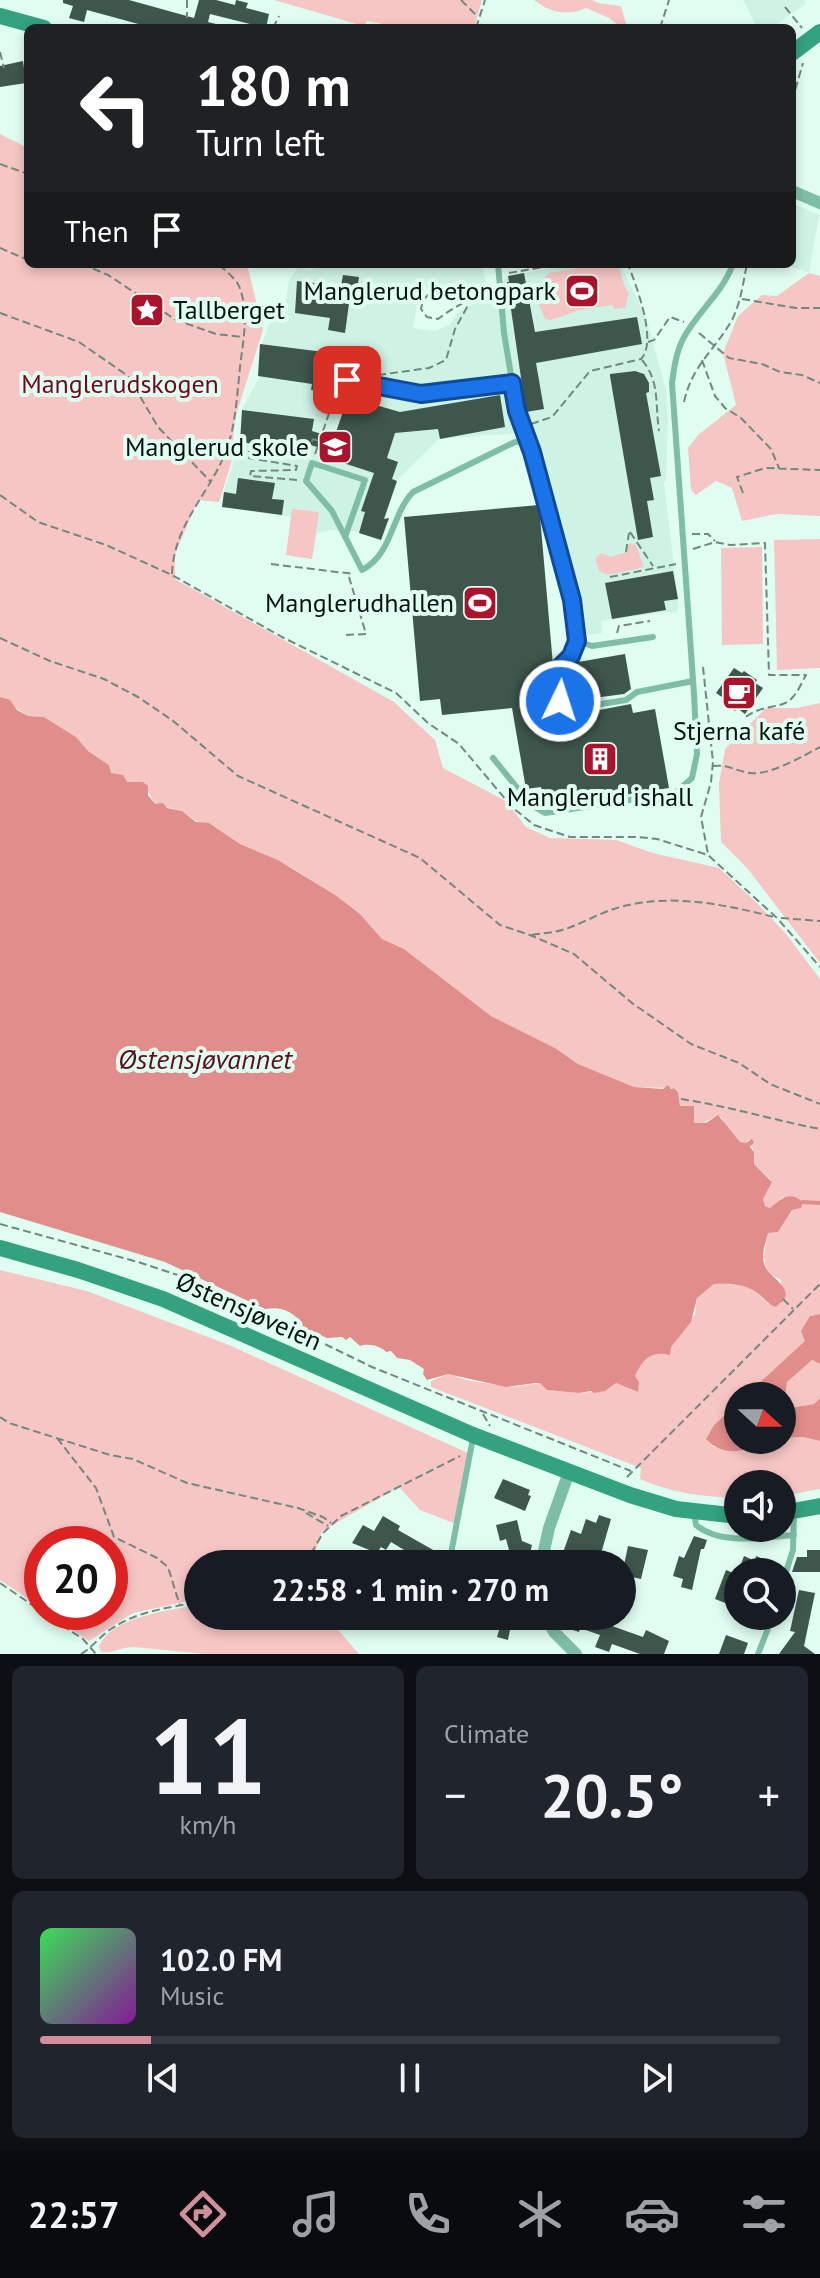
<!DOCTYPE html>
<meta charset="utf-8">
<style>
:root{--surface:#171b24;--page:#20242c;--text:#f1f3f6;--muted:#9ea1a6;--line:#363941;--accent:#d18e9b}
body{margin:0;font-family:"PT Sans",sans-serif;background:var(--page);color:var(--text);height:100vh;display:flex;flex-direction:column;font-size:30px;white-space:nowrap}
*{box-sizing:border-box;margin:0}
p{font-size:26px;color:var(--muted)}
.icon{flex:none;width:44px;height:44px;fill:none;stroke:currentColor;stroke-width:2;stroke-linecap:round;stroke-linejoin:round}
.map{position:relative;height:1654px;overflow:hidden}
.panel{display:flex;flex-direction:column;gap:12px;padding:12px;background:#0d0f14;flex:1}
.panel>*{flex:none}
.banner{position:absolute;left:24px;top:24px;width:772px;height:244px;border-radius:12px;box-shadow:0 4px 12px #0003;background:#202124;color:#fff;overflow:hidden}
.needle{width:52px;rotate:111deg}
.fabs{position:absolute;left:724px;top:1382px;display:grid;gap:16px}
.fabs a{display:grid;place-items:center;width:72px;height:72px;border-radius:50%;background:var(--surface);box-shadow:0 4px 12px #0003;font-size:40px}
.speed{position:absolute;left:24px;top:1526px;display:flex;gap:16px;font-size:40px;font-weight:700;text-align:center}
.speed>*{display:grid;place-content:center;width:104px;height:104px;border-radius:50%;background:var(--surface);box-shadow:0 4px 12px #0003;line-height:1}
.speed .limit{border:12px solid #d22;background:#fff;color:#111}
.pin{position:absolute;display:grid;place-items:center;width:68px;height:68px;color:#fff;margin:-34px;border-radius:16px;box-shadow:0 4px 12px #0006}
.me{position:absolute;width:88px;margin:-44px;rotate:4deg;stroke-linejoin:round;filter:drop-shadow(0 0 6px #0008)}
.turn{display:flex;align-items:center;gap:28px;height:168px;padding:0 40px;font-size:36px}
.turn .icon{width:104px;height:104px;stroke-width:2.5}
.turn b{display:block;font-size:56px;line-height:68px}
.then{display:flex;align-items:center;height:76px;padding:0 40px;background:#0003;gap:16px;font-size:30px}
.big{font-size:60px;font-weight:700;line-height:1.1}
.panel .card{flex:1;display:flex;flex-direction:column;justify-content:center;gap:12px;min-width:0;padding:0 28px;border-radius:12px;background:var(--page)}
.panel .dial{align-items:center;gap:0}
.dial b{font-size:104px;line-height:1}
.song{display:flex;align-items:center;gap:24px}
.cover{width:96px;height:96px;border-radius:12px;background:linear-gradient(135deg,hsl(130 70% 55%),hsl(290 70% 35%))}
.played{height:8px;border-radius:4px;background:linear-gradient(90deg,var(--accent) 15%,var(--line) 15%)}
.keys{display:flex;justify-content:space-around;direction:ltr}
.heat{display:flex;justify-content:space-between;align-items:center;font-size:44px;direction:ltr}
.panel .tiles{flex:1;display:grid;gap:12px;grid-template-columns:1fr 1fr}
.card:last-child{grid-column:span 2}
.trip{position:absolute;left:184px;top:1550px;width:452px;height:80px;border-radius:40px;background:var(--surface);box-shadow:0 4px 12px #0003;font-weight:700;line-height:80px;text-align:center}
.tabs{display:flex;height:128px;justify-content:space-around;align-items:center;background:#090b0e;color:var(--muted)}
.tabs .icon{width:56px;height:56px}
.tabs .on{color:var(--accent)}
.tabs b{font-size:36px;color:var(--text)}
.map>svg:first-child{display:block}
</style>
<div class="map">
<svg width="820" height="1654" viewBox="0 0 820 1654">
<rect width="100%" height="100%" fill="#e0fdf1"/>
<!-- built -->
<path fill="#cef3e4" d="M743,0h61l2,4 -35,24h-14z
M792,203l27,12 -10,58 -25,-9h8z
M318,264h164l4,19 -15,9 -51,-5 -7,41 22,3 14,-6 10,-14 32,-16 16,-19 70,-12h43l26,53 20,73 2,29 -2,62 -2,1 15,126 -3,5 -10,-1 -65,9 1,12 -12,2 -5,-2 -4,-8 -17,-86 -17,-51 -13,-56 -95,7 -42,41 -12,37 4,2 -7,21 -24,-8 -26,-2 -15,3 -5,26 -26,-4 5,-38 -69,-10 2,-16 16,-48 2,-34 18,-33 2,-32 8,-22 15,-15 4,-27 9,-12 14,2z"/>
<!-- green -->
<path fill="#f6c6c4" d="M274,0h208l-8,28h-71l-36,-7 -3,5z
M534,0h58l6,3 23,3 6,21 -5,1 -13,-10 -23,-10c-18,9 -37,4 -52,-8z
M0,134l28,14v116h219l16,66 -28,88 -4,46 -12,38 -21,-2 -23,54v25l219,123 41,38 8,28 63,33 20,26 24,11 66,2 37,13 66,15 39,36 29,31 33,44v335l-10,2 -4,25 -61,55h-7v7l-24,22 -1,22 69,-7v-2l21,-1 17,4v48l-38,7v-12h-44v14c-34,-1 -67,-5 -98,-19l1,-11 -210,-81v-6l17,-7 23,7 41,6 28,-4 7,7 32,3 26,-2 11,-8 21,9 1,-10 -3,-6c8,-19 13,-20 33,-25l27,-37 2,-16 17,-14c23,-1 39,1 54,20h13v-24c-23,-10 -17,-27 -13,-47l10,-1 14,-22 9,-2 -18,-11 -13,11 -5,-2 -2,-7 8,-19 -17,-16v-12l-5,-13 -3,4c-13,0 -20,-16 -25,-26h-7l-14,8 -6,-2v-13l-14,-4 -2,-14 -4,-4 -40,-1 -56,-23 -23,-16 -64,-32 -87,-67 -22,-10 -22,-25 -63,-43 -19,-11 -38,-16 -31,-21 -8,1 -19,-13 -27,-7 -12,-22h-16l-16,-9 -2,-8 -21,-14 -12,-14 -32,-20 -16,-1 -28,-19z
M604,264h14c4,10 4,21 11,29l-4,15 -10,1 -3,-4 -32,5 -29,10 -6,-1 -8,-19 5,-21 8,-6z
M809,273l11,3v240l-43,-2 -35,7 -10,-33 -16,-7 -20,14 -5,-5 -3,-42 10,-13 38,-30 -13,-52 15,-37 24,-21 15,1z
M292,509l27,3 -7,47 -26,-4z
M820,539v129l-43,2 -3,-130z
M629,543l7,2 8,22 -36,8 -9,-4 -4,-12 6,-6 10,4 16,-5z
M762,547l1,97 -41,1 -1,-97z
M820,703v260l-73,-95 -26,-26 -2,-58 6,-35 41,-41h31z
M0,1270l87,21 142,54 239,108 -12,71 -36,-14 -21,-23 -77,44 -11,33h-113v35l-65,14 -44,28 -42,-29h63v-68h-68v64l-42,-28z
M812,1360l8,4v34l-6,6 -19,3 -10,-10 1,-15z
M198,1605v11h128l33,38h-155l-70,-7c-13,0 -22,7 -33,5l-2,-5c11,-30 71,-37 99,-42z"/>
<!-- water -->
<path fill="#e18d8c" d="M0,697l10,3 7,10 11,6 16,1 32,20 12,14 21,14 2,8 12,2 4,7h16l5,4v9l7,9 8,-1 4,5 15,3 14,11 13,1 31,21 38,16 57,35 25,19 22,25 22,10 87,67 64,32 23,16 56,23 29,2 5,-4 3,4 3,-1 4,4 2,14h14v17h12l12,-8 22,27 6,1 6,-4 2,3 -4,5 4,5v12l18,18 -9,17 2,7 5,2c11,-9 19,-18 33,-6l-2,6 -9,2 -14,22 -10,1c-2,10 -8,22 -3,33 5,13 37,25 10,41 -7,-3 -9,-7 -15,-12 -13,-11 -29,-12 -46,-11l-17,14 -6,24 -20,25 -1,8c-20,-5 -28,6 -35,21l4,6 -1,10 -22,-9 -11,8 -11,2 -3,-2 -12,2 -32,-3 -7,-7h-5l-29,4 -58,-13 -21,6 -4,-6 1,-5 -14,-9 -13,-2 -6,-7 -5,1c-5,-6 -18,-9 -26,-6l-10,-9 -4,3 -4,-3 -15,1 -24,-10 -1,-6c-12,-11 -20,-16 -37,-13l-100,-47 -165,-50z
M820,1314v50l-8,-4 -25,22 -2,15 10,10 19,-3 6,-6v43l-17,-4 -21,1v-42h-37l60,-55 -4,-10 9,-15z
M738,1403v37h38c-25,8 -49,21 -70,-1l8,-14z"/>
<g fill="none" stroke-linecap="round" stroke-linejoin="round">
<!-- stream -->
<path stroke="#e18d8c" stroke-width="4" d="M803,1202l17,1"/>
</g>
<!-- building -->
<path fill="#3e564c" d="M63,0h66l65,18 5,-18h17l19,5 1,-5 12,3 -2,5 23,6 -3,14 -56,-14 -2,8 12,3 -1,3h-66l-66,-18 -3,12 -15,-4 4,-12 -10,-3z
M23,61l3,22 -26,4v-21z
M524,273l11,59 102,-15 5,27 -106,19 8,46 -18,3 -19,-130h2l-1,-6z
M343,275l16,2 -2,13 -6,-1 -6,44 -17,-3 2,-12 -35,-5 2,-32 44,5z
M260,344l72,9 -5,39 -16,-2 1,-6 -54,-8z
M635,371l9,3 5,9v9l-3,1 15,83 -11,2 4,22 -7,1 6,36 -15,3 -28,-164v-2z
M500,395l5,32 -65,12 -2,-10 -43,4 -8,25 11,4 -6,17 5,2 -13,38 5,-1 -8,22 -22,-7 6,-21 -4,-1 13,-38 -46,-15 2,-7 -26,-8 -1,8 -63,-9 2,-32 72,9 -2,12 22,7 14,-41 52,15z
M238,478l37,5 -3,16 12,1 -2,15 -60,-8 2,-15 12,2z
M539,505l14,160 -2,6 2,18 -4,1 4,23 14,-3 22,2 42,-8 2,9 22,-4 14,79 -123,19 -5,-20 -15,2 -14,-81 -70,7 -2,-16 -20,2 -16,-184z
M673,571l5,28 -14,2 2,9 -54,9 -7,-36z
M625,654l6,35 -7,5 -46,6 -6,-37z
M734,668l8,5 2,-2 13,9 -2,3 8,5 -18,26 -8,-6 -2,3 -12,-9 2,-3 -9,-6z
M503,1479l27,11 -2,5 3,1 -6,15 -31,-13z
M599,1515l12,4 -13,45h-39l12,-34 10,4 5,-15 10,4z
M383,1516l17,10 -2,4 37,21 -6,13h-27l7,-11 -18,-11 -5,8 -5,-3 -4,6 -25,-10 11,-18 11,6z
M517,1520l5,21 10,4 -3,12 -20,-7 -3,-11 -6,2 -4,-16z
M694,1536l13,4 -3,9h-3l-9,41 -11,-3 2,-8 -10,-3 6,-20 5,2z
M628,1546l20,4 -7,29 -19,-4z
M807,1550h13v22h-28l5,-15h10z
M744,1556l11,5 1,-5 25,10 -1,6h-42z
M726,1570l12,5v25l-7,-3 -3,7 -13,-5z
M799,1590l16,3 -11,53 11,8h-36l16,-22 -5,-1z
M487,1616h40l1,4 -17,4 -3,16 -11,-3 3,-10 -10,2z
M568,1616h10l19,7 2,-7h17l-4,10 31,11 3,-7 23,11 -5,13h-24l-28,-10 -3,8 -14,-5 5,-12 -20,-7 -1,4 -15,-5z
M726,1635l22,8 -4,11h-25z"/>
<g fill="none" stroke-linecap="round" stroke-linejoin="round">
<!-- path -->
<path stroke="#73877f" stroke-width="2" stroke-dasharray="8 4" stroke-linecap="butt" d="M187,0v18
M461,0l17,17
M785,7l17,21
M273,28l6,-12
M476,28l9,-28
M660,28l9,-28
M0,52l4,16
M792,101l11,-38
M0,164l28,10
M0,248l28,12
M82,264l26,11 68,45 40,14 26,3
M509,273l52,-9
M742,299l54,9h24
M464,302l-36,-7 -5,5 -2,9 6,8 11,2c17,-13 34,-21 54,-30
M0,313l79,29 49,34 30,51 53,55
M699,333l30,25 33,6 18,8 22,3 18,8
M648,342l6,-2 16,-23 14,5
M642,360c18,21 13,44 17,71
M702,360l13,36 10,12 16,10 30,31 8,19
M378,375l51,-7 17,-8 9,-31 17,-31
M684,402c8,-37 31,-52 48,-82 9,-18 11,-37 15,-56
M531,424l21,-7 38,-46 51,-12c17,-17 -5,-74 -13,-95
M315,454l19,-55 7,-10
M297,480l-47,-4 1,-5 45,-1 1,-4 -48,-8v-6l56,4 8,-17 6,2
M743,493l-6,-16 28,-9 55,2
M0,495l38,27 68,23 66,30 110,62 114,56 32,30 31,21 53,63 22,18 36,12h68l19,2 51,16 69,63 43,49
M630,532l23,34
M692,534h16l7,7
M693,549l22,-7 15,3 35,-2 4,132h37c-4,7 -8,17 -14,23 -11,12 -30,5 -49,21
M626,552l3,-19
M271,564l83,10
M172,574c2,-49 34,-76 52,-118 11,-26 12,-51 15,-78 2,-30 12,-62 0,-92 -4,-8 -15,-17 -21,-22
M610,577l66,-13
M617,633l2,-7 31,-5
M346,635l20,-1 -17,-57
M0,638l50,23 54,18 34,18 34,23 66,56 182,82 80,67 30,10 44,19 58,49 59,41 48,19 31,21 50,20
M703,667l10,95 -2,20 -10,35 7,37
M713,766c14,-2 23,5 37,7 19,3 53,-17 70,-26
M781,918l39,3
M532,935c10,-2 21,-2 30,-5 18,-5 35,-16 52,-21 52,-17 109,-5 160,8
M681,1099c47,7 92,21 139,30
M0,1224l138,38 55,18 179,87 259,104
M783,1299l10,10
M483,1414l7,12
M0,1417l9,6 101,32 23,4 54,24 111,25 25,9 8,6
M57,1438l39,50 18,49 43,21 11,9 12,39
M627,1477l193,-193
M306,1513l22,13
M305,1564l18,-31 18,-17 119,-60
M0,1583l41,28
M42,1612l41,27 13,15
M81,1654c12,-7 19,-18 30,-25 26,-18 57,-21 87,-27"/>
<!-- lane -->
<path stroke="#7fbea6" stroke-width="6" d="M498,264l6,69 13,78 15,41 40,148 5,41 -6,15 -14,14 3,31 12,5h16l38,-6 11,-8 56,-11
M347,380l74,14 91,-11
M345,537l20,-57 -53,-17 -6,18 26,30 30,59c31,-16 29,-55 51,-78l102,-50 12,-1
M577,641l15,5 61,-9
M493,758l38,47 14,8 130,-20 17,-15 5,-24 -3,-60 -22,-311c2,-15 4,-30 11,-44 14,-27 39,-45 50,-75
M694,1513l2,12c25,21 68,12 98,10
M449,1564l24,-126
M782,1584l11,-34 1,-38
M758,1654l15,-38"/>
<!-- street -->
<path stroke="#7fbea6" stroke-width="12" d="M792,191l28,12
M541,1564l8,-36 20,-56
M546,1616l8,16 22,22"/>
<!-- secondary -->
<path stroke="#34a17f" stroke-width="16" d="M0,16l44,12
M792,53l28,-21
M0,1248l78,22 85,29 310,136 157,60 46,14 62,7
M782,1513l38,-7"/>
</g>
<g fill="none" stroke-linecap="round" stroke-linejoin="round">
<!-- route casing -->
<g stroke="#114b97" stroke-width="20">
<path id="route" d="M347,380l74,14 91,-11 5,28 15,41 40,148 5,41 -6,15 -14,14 3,31"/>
</g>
<!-- route -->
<use href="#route" stroke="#1a73e8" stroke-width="14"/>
</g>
<!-- icons -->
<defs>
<g id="stadium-square" transform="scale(1.8)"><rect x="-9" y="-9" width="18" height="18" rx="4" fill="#a9132c" stroke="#e0fdf1"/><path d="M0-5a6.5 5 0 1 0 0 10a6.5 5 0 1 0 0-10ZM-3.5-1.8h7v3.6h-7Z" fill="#fff"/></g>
<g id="sight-square" transform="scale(1.8)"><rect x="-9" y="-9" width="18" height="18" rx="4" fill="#a9132c" stroke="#e0fdf1"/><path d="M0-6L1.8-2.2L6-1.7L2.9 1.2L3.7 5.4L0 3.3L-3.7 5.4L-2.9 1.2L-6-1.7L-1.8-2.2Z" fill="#fff"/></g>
<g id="school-square" transform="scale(1.8)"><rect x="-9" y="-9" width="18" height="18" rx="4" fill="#a9132c" stroke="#e0fdf1"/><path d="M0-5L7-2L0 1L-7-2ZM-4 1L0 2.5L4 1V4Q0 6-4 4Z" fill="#fff"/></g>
<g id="cafe-square" transform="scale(1.8)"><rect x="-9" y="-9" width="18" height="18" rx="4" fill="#a9132c" stroke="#e0fdf1"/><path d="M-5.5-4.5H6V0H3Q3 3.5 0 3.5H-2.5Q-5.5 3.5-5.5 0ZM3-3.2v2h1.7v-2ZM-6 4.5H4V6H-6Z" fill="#fff"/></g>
<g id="building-square" transform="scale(1.8)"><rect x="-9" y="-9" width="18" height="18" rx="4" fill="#a9132c" stroke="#e0fdf1"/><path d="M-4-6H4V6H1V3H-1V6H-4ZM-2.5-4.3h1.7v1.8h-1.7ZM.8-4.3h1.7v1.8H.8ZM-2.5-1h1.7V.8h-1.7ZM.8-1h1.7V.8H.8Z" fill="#fff"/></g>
</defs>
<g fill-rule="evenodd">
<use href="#stadium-square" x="582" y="291"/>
<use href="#sight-square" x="147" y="310"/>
<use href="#school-square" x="335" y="447"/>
<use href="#stadium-square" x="480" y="603"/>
<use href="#cafe-square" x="739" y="693"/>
<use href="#building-square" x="600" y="759"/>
</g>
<g text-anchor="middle" stroke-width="8" stroke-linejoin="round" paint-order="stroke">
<!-- poi labels -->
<g font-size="26" fill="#09130f" stroke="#e0fdf1" text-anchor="end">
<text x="556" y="300">Manglerud betongpark</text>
<text x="173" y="319" text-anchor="start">Tallberget</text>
<text x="309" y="456">Manglerud skole</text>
<text x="454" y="612">Manglerudhallen</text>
<text x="739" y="740" text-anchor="middle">Stjerna kafé</text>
<text x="600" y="806" text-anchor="middle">Manglerud ishall</text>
</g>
<!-- park labels -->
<g font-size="26" fill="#6f0819" stroke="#e0fdf1">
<text x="120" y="393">Manglerudskogen</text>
</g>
<!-- street labels -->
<g font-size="26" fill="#09130f" stroke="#e0fdf1">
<text transform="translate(249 1311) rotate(24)" y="9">Østensjøveien</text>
</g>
<!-- water labels -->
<g font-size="28" font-style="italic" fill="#5b1018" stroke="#e0fdf1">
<text x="205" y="1069">Østensjøvannet</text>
</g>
</g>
</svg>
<div class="fabs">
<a><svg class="needle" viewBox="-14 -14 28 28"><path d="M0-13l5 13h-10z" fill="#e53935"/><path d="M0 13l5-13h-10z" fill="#9ea1a6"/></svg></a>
<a><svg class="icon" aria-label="sound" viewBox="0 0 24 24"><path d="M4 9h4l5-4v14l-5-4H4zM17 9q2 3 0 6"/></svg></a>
<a><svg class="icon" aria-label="search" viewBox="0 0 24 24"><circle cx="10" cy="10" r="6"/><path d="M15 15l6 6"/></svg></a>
</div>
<div class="speed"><div class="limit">20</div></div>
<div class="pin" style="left:347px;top:380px;background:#d93025"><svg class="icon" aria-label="arrive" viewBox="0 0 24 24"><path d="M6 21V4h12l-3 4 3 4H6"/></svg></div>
<svg class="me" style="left:560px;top:701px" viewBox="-20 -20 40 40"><circle r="17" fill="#1a73e8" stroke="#fff" stroke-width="3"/><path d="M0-11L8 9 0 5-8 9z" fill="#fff"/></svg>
<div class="trip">22:58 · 1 min · 270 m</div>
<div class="banner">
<div class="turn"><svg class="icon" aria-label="left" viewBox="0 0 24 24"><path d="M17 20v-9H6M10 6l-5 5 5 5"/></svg><div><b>180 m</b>Turn left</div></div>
<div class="then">Then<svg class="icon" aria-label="arrive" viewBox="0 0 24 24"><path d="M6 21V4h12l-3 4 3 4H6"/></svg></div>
</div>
</div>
<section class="panel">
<div class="tiles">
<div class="card dial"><b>11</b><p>km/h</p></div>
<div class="card"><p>Climate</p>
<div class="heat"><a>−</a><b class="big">20.5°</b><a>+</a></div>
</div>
<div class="card">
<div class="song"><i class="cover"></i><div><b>102.0 FM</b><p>Music</p></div></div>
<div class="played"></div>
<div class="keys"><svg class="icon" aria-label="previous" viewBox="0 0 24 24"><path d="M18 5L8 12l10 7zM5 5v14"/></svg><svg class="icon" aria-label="pause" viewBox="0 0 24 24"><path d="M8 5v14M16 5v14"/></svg><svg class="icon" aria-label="next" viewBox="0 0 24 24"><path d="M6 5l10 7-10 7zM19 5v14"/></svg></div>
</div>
</div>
</section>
<nav class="tabs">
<b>22:57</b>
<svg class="icon on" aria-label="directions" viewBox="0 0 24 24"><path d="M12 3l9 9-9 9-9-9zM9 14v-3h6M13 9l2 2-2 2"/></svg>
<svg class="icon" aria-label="music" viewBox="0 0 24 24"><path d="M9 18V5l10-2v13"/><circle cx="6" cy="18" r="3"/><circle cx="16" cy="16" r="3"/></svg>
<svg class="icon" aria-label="phone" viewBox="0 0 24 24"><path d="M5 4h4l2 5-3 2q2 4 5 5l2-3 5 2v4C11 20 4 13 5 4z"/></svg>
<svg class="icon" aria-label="climate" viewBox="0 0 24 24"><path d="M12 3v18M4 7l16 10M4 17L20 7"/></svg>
<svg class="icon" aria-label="car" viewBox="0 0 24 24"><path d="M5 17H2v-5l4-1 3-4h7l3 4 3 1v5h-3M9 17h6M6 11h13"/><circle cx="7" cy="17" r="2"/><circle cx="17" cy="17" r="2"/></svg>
<svg class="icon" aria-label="filters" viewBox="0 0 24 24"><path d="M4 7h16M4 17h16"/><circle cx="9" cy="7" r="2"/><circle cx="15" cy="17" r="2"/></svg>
</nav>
